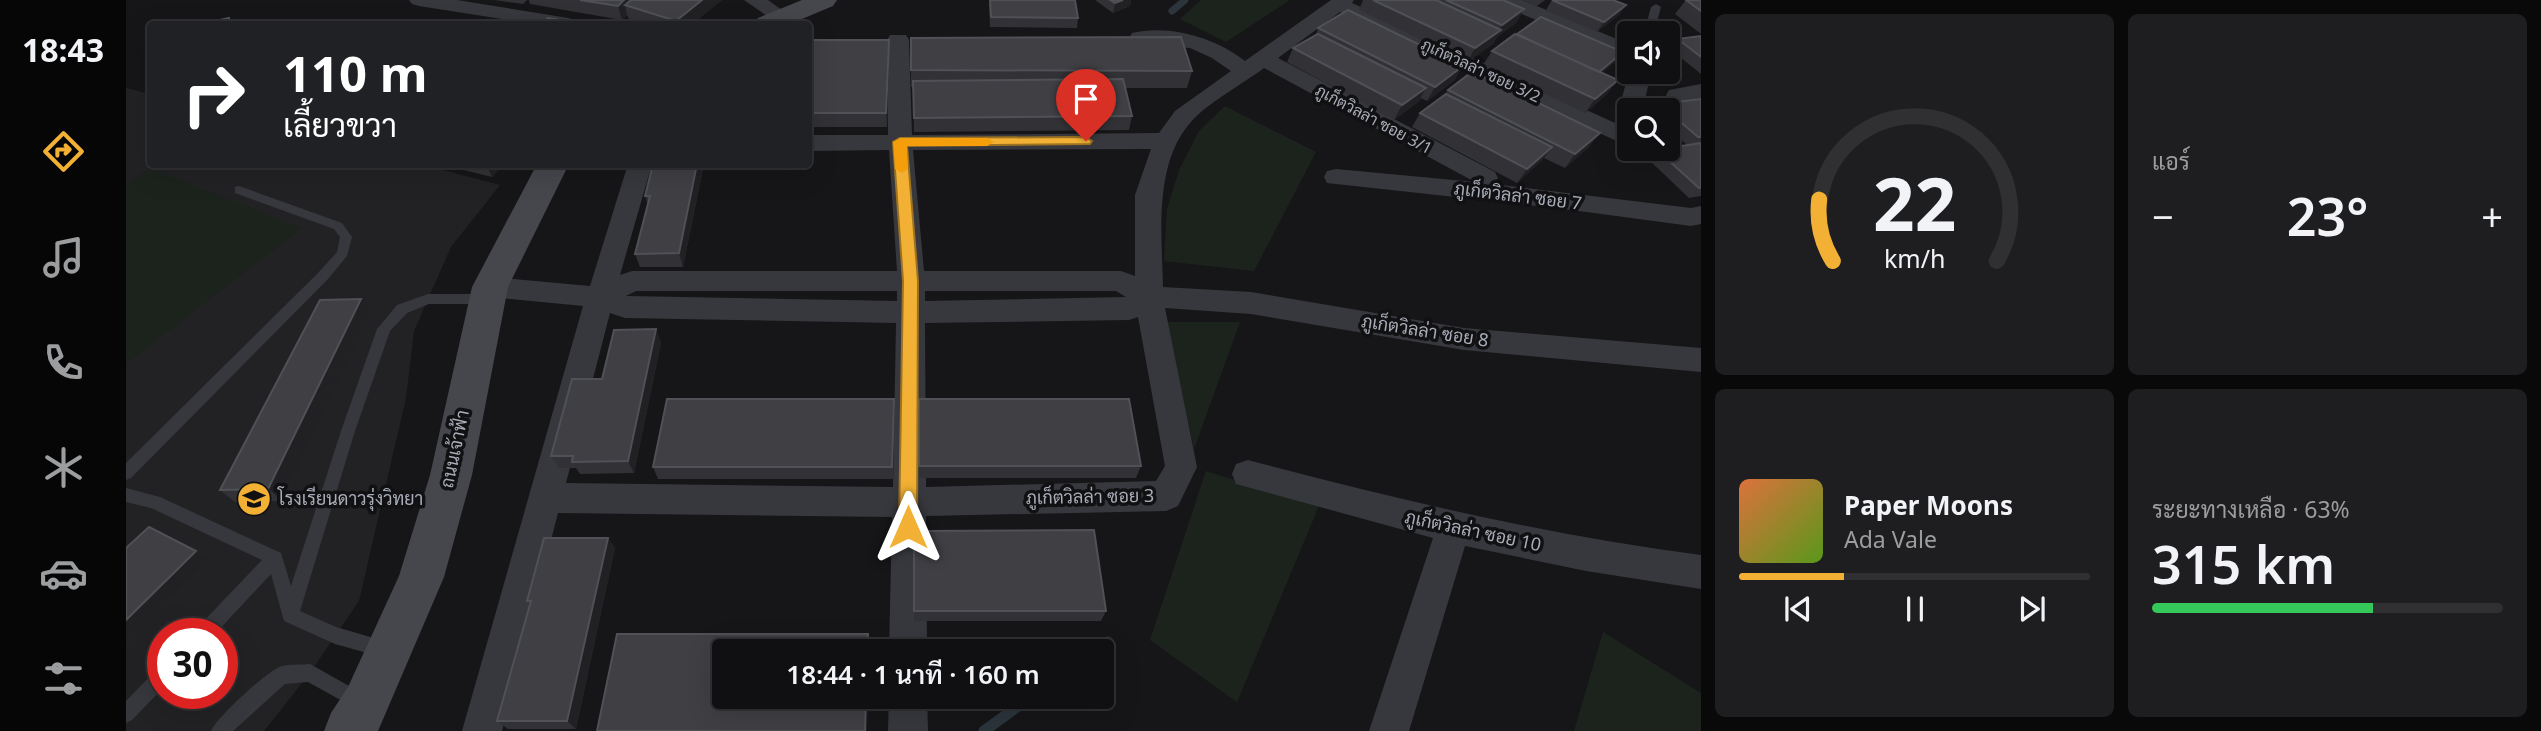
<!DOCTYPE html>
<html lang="th">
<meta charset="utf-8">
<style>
:root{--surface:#101012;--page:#1e1e20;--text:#f1f3f6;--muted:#9c9d9f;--line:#303032;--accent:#f2b134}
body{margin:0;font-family:"Noto Sans",Sarabun,sans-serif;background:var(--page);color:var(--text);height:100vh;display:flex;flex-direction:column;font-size:26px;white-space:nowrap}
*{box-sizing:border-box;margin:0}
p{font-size:23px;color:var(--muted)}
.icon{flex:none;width:38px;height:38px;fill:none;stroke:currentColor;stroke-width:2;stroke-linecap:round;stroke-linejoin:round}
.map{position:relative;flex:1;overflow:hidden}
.side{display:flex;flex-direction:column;gap:14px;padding:14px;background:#09090a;width:840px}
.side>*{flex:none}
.top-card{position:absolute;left:21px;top:21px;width:665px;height:147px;border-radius:7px;box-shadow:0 7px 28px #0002,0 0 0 2px var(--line);background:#202124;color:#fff;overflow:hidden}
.fabs{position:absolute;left:1491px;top:21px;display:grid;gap:14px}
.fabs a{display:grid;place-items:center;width:63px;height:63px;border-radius:7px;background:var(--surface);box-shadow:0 7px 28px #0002,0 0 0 2px var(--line);font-size:35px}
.speed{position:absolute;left:21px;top:618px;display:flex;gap:14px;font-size:35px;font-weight:700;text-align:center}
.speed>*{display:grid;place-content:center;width:91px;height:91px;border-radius:50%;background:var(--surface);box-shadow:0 7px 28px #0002,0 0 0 2px var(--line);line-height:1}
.speed .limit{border:10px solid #d22;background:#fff;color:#111}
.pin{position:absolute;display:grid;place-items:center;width:60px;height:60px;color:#fff;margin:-72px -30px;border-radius:50% 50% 50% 0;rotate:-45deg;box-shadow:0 0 7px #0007}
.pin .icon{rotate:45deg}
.me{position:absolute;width:77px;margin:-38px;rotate:0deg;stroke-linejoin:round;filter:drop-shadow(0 0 5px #0008)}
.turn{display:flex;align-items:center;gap:24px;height:147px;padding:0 21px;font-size:32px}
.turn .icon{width:91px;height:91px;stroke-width:2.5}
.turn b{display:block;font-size:49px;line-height:60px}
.big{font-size:52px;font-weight:600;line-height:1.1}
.side .widget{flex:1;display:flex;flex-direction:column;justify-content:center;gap:10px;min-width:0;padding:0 24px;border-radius:10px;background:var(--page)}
.side .dial{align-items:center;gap:0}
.dial svg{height:182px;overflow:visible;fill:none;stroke:var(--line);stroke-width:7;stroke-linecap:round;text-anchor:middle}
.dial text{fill:var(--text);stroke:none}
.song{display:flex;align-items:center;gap:21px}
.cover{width:84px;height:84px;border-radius:10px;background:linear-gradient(135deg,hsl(20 70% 55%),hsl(90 70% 35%))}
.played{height:7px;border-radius:4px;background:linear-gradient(90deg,var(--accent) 30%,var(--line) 30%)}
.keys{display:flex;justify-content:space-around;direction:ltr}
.heat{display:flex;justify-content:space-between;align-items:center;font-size:38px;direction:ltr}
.charge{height:10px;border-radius:5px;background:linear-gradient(90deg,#34c759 63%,var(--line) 0)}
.side .tiles{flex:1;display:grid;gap:14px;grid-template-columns:repeat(2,1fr)}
.trip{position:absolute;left:586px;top:639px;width:402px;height:70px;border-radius:7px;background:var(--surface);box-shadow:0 7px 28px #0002,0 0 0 2px var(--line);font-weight:600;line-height:70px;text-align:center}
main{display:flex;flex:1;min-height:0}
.menu{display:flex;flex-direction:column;width:126px;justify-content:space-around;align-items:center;background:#060607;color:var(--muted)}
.menu .icon{width:49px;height:49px}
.menu .selected{color:var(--accent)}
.menu b{font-size:32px;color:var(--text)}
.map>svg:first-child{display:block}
</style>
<main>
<nav class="menu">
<b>18:43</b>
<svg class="icon selected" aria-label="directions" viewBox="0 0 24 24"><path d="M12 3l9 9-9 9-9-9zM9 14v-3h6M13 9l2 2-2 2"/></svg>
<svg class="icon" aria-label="music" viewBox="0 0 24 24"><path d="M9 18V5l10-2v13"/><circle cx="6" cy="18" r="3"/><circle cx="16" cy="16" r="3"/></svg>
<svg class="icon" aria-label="phone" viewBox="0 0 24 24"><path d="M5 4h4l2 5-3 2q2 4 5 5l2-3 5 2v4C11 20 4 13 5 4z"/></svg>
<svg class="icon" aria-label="climate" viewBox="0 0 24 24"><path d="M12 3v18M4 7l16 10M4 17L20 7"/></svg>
<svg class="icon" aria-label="car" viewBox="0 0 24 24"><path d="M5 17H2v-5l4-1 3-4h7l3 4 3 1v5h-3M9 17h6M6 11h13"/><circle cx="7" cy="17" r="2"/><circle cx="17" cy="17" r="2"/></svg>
<svg class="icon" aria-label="filters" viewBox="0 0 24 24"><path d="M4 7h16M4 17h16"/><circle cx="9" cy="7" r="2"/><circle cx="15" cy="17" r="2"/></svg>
</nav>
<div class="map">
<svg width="1575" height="731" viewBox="0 0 1575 731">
<rect width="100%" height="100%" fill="#161618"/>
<!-- built -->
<path fill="#222225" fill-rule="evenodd" d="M0,88l24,6v70l274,1 76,20 -49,62 -37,84 -8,67 -47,203 -49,72 -46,58h-138zM37,634h59v59h-59z"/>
<!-- green -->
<path fill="#1c231d" d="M1075,0h89l-64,42 -46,-23z
M1099,106l91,46 -62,119 -90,-10 3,-52 12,-39 20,-39z
M24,168l152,60 -176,136v-180z
M1040,322h74l-46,127z
M1080,471l113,35 -82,196 -87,-62z
M1477,632l98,61v38h-127z"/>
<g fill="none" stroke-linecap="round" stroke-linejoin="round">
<!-- stream-far1 -->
<path stroke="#2c353c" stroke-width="7" d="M1046,11l13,-11"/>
<!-- stream -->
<path stroke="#2c353c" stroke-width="11" d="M970,651l12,-9
M858,731l48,-35"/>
<!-- lane -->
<path fill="#37383d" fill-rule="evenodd" d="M1530,4l5,3 -7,26h-10l7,-26z
M113,186l103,37 10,14 -5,19 -19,23 -197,199 -5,2v-17l192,-190 19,-21 3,-15 -6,-8 -99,-36v-6z
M302,294h58l7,5 -7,5h-57l-22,9 -17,18 -35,100 -55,180 36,16 55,16 3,6 -3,6 -6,3 -50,-14 -51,-23 -13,-47 -56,60h-20l2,-6 65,-68 -111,-52 -25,-6v-14l34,9 121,56 10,33 50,-155 36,-102 20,-24z
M184,664l57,32 3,6 -3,6 -6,3 -6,-3 -47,-26 -23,2 -52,47h-22c5,-13 57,-61 71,-65 8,-2 19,-1 28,-2z
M37,666v22l-31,32 -6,3v-22l31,-32z"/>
<!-- street -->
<path fill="#37383d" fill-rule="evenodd" d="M283,0h48l111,18 7,2 3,4h-45l-114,-18 -7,-2z
M618,0h24l25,18 -3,4h-14z
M1205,0h23l-2,3 263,120 14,-51h22l-8,38h-14v32l-6,2 -283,-132 -62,46 217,114 3,6 -5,6 198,24 10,-2v18l-10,2 -127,-17 -237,-26 -3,-6 3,-6 9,-2 139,13 -211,-114c-20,15 -58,36 -73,54 -38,42 -29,114 -28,165l88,5 213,36 237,20v24l-237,-22 -213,-36 -86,-6 32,159 -19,39 -12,5 -240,5 1,135h-38l3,-134 -334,-4 -56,218h-40l121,-425 -93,-9 -10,-3 -4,-7 4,-7 10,-3 100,9 38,-122h24l-32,111 12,-4h265l-8,-121 -81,1v-16h80l-1,-95 3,-5h16l3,5 3,95 247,-2 16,-22 56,-40 -19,-13 -22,-10 -58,-5 -3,-5 3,-5c38,-9 84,5 113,28zM1025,149l-16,46v81l-14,-5h-197l-11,-121zM510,291h261v10l-271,-5zM799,291h191l10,6 -201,4zM484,313l15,5 271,5 -3,164 -327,-4zM1012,317l27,149 -9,15 -230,6 -1,-164 204,-3z
M1368,0h28l107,44v14l-132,-54z
M1575,84v14l-24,4 -8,-2 -3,-5 3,-5z
M1122,460c150,40 299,75 453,95v34l-115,-18 -121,-25 -56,185h-40l64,-193 -197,-54 -4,-10 4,-10z
M763,696h38l1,35h-40z"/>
<!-- secondary -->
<path fill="#45474d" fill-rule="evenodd" d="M676,0h35l-4,6 -43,18h-36l4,-6z
M411,164h32l-61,123 -36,188 -28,102 -66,154h-54l7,-18 17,-26 51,-111 31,-101 42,-188z"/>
</g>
<!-- wall -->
<path fill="#323236" d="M368,0h33l-4,4z
M403,0h193l-30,24h-45l-18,-5 -2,-4 -5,5 -92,-16z
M863,0h86l3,18 -1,10 -87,-1z
M969,0h36l-1,6 -17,7z
M1237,0h140l21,9 -8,14 -19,14 -4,7 -26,18 -108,-52z
M1396,0h23l-8,6z
M1426,0l74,5 -7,10 -22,17 -51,-22z
M1560,0h15v34l-26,-20z
M1192,28l137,52 -28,21 -6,-3 -3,4 -24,18 -107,-58 6,-14 23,-13z
M1575,36v38l-31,-25 8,-10z
M785,38l281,33 -5,17h-62l7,28 -3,14 -215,2 -1,-45h-2z
M682,40l81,14 -2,73h-79z
M1366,51l131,1 -8,10 -13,11 16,7 -11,14 -22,19 -102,-48z
M1322,90l141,57 -24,21 -21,-10 -27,25 -105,-56 8,-14 25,-19z
M1575,99v97l-12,2 -41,-39 8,-10 31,-4 -19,-17v-18h-13l5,-6z
M313,164h65l-12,13z
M527,164h51l-21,103h-43l-5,-13 13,-49 -3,-9z
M246,313l-89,188 -48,1 -15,-12z
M530,329l5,14 -27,130 -54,1 -4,-6h-17l-8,-12 51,-77z
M768,399l-1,80h-235l-5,-12z
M793,399l222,67 -5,12h-217z
M788,531l192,80 -5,10h-187z
M482,538l7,10 -39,181h-68l-11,-8 33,-117 -3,-3z"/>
<!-- shaded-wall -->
<path fill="#212124" d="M498,0h17l-16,5 2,10 -5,5 -4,-14z
M576,0h20l-30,24h-15l-1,-3z
M997,0h8l-1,6 -17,7 2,-10z
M1500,5l-7,10 -22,17 7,-10z
M1398,9l-8,14 -19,14 -4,7 -26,18 8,-14 23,-16 4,-7z
M763,40v14l-2,73 -1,-14z
M1497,52l-8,10 -23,20 7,-10z
M1337,66l-8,14 -28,21 8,-14z
M1492,80l-11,14 -22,19 10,-14z
M1300,88l-8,14 -24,18 8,-15z
M1474,133l-11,14 -24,21 10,-14z
M1426,147l-10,14 -25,22 10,-14z
M360,164h18l-12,13z
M571,164h7l-21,103 -4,-14z
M235,299l11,14 -89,188 -15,-12z
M530,329l5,14 -27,130 -6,-12z
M482,538l7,10 -39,181 -9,-8z
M70,551l12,8 -82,81v-20z
M740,696h2l-1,35h-2z"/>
<!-- building -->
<path fill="#3f3f44" stroke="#4f5156" stroke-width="2" d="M454,0h44l-6,6z
M505,0h71l-26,21 -51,-16z
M864,0h85l3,18 -87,-1z
M984,0h13l-8,3z
M1247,0h63l65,30 -26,18z
M1320,0h57l21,9 -22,16z
M1426,0h61l13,5 -22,17z
M1560,0h15v11z
M1222,10l115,56 -28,21 -117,-59z
M1415,17l82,35 -24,20 -82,-38z
M103,18v6h-28z
M422,18l34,6h-41z
M1192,34l108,54 -24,17 -109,-57z
M1389,34l103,46 -23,19 -103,-48z
M1575,36v21l-23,-18z
M1055,37l11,34 -281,-1v-32z
M682,40h81l-3,73h-78l2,-36h-2z
M1347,71l127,62 -25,21 -127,-64z
M997,79l9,37 -218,2 -1,-37z
M1320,94l106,53 -25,22 -107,-56z
M1575,99v38h-3l-38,-33z
M1575,143v45h-2l-43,-39h12v-1z
M527,164h44l-18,89 -44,1 15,-58h-5z
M235,299l-93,190 -48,1 100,-190z
M530,329l-28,132 -56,1 1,-6h-22l21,-77h30l12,-49z
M541,399h227l-2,68h-239z
M793,399h210l12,67h-222z
M23,527l47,24 -70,69v-72z
M968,530l12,81h-192v-80z
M418,538h64l-41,183h-70l34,-120h-4z
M491,634h251v17h-144v45h142l-1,35h-268z"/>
<!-- route -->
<path fill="#f2b134" stroke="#9d7322" stroke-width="2" d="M960,137l6,4 -2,3 -183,2 11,135 -1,246 -3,5 -6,3 -7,-3 -2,-5 4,-246 -10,-139 7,-4z"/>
<!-- slow -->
<path fill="#f59e0b" d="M774,138h87l7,4 -7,4h-80l1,23 -6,4 -7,-4 -2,-27z"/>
<!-- icons -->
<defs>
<g id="school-disc" transform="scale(1.75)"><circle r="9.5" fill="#f2b134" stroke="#111113"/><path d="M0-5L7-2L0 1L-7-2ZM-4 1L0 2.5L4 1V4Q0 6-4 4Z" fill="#111"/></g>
</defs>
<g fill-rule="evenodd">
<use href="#school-disc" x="128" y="499"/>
</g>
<g text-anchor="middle" stroke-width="7" stroke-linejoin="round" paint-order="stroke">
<!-- far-street labels -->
<g font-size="16" fill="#a8adb8" stroke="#111113">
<text transform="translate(1355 70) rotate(25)" y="6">ภูเก็ตวิลล่า ซอย 3/2</text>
<text transform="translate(1248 119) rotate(28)" y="6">ภูเก็ตวิลล่า ซอย 3/1</text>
</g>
<!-- street labels -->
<g font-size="18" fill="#a8adb8" stroke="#111113">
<text transform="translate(1392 196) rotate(7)" y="6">ภูเก็ตวิลล่า ซอย 7</text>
<text transform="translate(1299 331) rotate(9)" y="6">ภูเก็ตวิลล่า ซอย 8</text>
<text transform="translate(329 449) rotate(-78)" y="6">ถนนเจ้าฟ้า</text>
<text transform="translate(964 497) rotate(-1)" y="6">ภูเก็ตวิลล่า ซอย 3</text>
<text transform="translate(1347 531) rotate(12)" y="6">ภูเก็ตวิลล่า ซอย 10</text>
</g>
<!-- poi labels -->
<g font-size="18" fill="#a8adb8" stroke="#111113" text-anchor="start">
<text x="152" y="505">โรงเรียนดาวรุ่งวิทยา</text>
</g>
</g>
</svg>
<div class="fabs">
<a><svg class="icon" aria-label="sound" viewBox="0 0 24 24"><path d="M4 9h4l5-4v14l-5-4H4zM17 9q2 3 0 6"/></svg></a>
<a><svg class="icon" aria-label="search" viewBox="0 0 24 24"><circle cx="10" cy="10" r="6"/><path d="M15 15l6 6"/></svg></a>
</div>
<div class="speed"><div class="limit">30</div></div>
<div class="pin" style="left:960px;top:141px;background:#d93025"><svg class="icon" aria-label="arrive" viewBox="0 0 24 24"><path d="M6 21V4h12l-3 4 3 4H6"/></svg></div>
<svg class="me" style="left:782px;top:527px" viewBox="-20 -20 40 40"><path d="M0-17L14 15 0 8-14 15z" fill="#f2b134" stroke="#fff" stroke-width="4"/></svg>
<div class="trip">18:44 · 1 นาที · 160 m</div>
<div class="top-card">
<div class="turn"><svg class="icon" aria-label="right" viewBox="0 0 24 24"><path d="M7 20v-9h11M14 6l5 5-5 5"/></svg><div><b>110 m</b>เลี้ยวขวา</div></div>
</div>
</div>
<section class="side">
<div class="tiles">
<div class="widget dial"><svg viewBox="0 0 100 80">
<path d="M14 69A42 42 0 1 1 86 69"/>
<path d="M14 69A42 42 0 0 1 8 42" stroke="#f2b134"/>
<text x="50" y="56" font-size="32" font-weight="700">22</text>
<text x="50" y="72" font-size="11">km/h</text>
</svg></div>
<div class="widget"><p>แอร์</p>
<div class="heat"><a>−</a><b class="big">23°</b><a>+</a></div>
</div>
<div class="widget">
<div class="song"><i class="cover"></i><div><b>Paper Moons</b><p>Ada Vale</p></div></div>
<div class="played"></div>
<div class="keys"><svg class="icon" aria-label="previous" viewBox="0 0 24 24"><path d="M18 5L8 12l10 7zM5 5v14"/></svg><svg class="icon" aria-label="pause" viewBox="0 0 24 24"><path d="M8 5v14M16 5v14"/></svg><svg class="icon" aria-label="next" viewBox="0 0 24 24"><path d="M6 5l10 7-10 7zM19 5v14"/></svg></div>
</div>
<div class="widget"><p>ระยะทางเหลือ · 63%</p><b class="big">315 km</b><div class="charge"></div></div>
</div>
</section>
</main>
